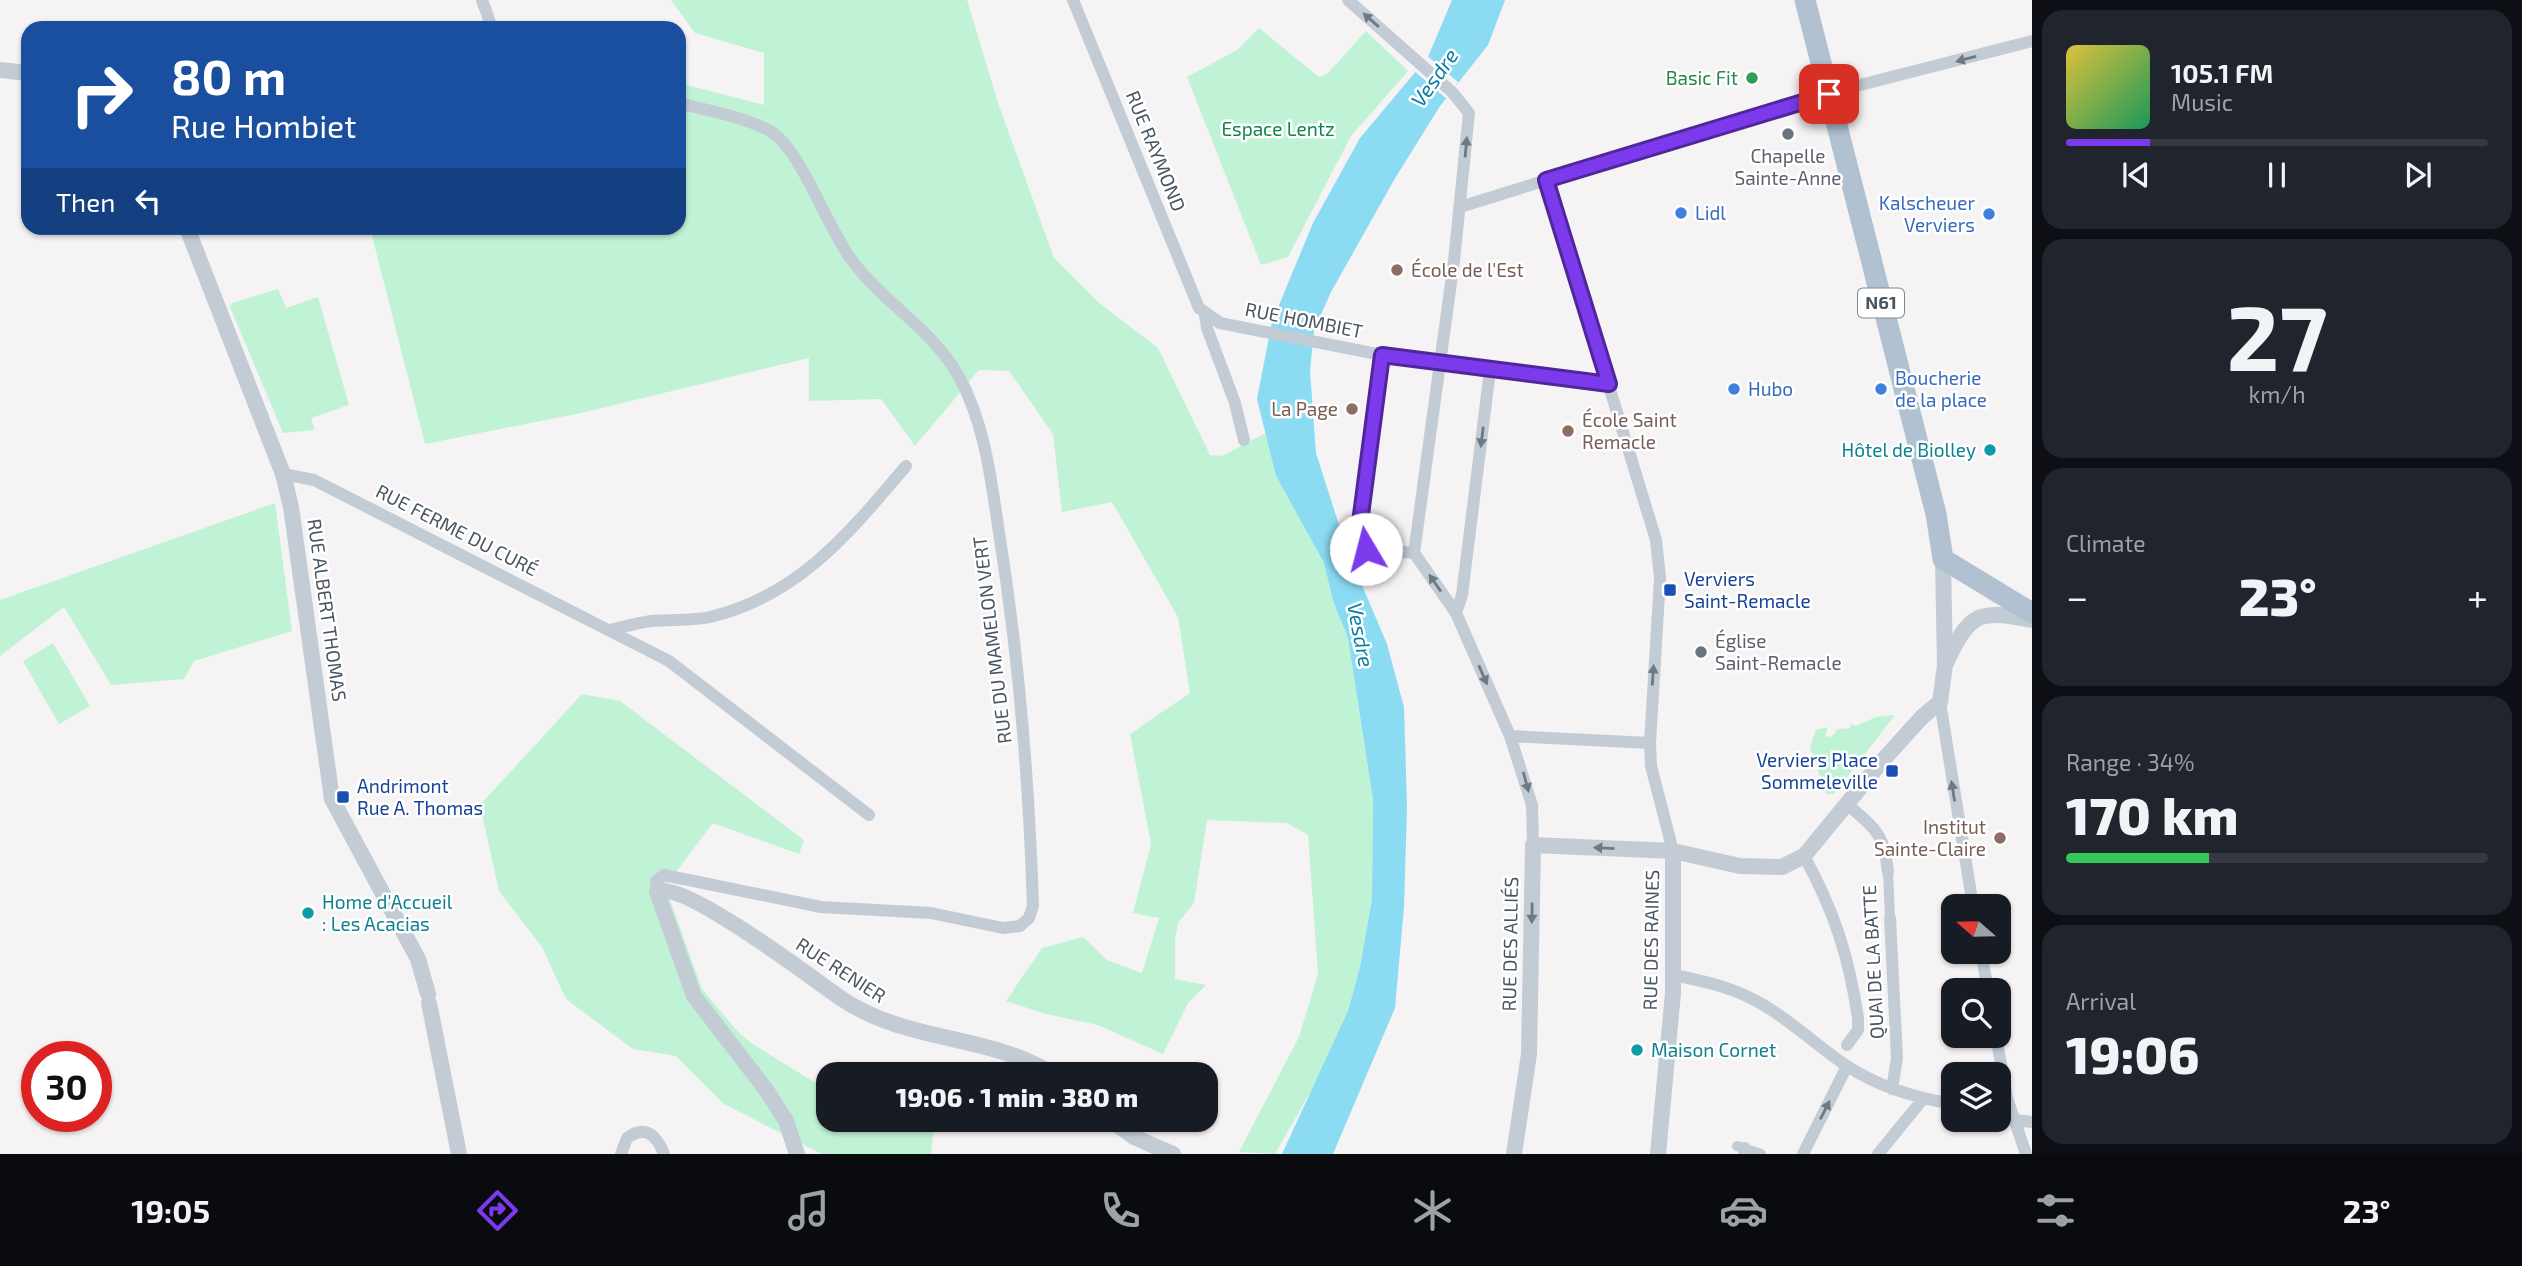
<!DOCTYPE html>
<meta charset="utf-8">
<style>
:root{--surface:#171b24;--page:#20242c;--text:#f1f3f6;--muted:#9ea1a6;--line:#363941;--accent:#7c3aed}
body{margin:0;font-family:"Exo 2",sans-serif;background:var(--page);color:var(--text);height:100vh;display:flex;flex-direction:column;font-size:26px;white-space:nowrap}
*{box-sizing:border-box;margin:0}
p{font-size:23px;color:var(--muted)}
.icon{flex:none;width:38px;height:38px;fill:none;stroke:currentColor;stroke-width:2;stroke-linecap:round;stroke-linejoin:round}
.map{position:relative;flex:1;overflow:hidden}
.drawer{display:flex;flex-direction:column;gap:10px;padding:10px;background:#0d0f14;width:490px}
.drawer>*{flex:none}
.top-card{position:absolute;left:21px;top:21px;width:665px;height:214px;border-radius:21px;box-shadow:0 2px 5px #0004;background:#1a4fa0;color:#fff;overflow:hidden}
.needle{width:46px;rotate:290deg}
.buttons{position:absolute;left:1941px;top:894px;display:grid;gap:14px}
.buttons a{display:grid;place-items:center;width:70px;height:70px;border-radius:14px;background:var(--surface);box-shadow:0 2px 5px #0004;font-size:35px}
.speed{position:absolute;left:21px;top:1041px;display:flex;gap:14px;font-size:35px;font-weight:700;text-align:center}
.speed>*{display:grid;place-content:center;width:91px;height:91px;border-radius:50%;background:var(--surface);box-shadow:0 2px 5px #0004;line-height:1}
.speed .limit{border:10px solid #d22;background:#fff;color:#111}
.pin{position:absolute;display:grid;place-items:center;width:60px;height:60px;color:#fff;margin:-30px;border-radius:14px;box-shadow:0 4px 10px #0006}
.me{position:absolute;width:77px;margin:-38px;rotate:352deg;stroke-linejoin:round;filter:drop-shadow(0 0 5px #0008)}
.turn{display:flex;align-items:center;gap:24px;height:147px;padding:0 35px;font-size:32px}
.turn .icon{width:91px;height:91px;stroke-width:2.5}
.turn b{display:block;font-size:49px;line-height:60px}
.then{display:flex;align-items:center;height:66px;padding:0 35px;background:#0003;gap:14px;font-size:26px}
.big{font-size:52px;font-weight:800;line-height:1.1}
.drawer .widget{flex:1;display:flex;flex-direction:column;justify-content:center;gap:10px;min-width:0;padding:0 24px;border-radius:21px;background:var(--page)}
.drawer .dial{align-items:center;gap:0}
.dial b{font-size:91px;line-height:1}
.song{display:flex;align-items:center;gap:21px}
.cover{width:84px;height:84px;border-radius:10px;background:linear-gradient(135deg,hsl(50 70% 55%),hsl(150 70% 35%))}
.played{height:7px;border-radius:4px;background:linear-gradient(90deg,var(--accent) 20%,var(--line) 20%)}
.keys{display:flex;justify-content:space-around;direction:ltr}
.heat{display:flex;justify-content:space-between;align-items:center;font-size:38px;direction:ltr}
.charge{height:10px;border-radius:5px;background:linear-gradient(90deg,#34c759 34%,var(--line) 0)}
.trip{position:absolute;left:816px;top:1062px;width:402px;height:70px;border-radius:21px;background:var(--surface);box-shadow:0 2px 5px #0004;font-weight:800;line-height:70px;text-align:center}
.tabs{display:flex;height:112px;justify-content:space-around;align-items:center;background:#090b0e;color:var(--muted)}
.tabs .icon{width:49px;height:49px}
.tabs .selected{color:var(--accent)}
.tabs b{font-size:32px;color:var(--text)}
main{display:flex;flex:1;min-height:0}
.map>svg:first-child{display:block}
</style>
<main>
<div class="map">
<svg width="2032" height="1154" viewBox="0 0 2032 1154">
<rect width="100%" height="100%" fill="#f5f3f3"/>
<!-- green -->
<path fill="#c0f3d5" d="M671,0h296l31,103 56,155 44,44 60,46 52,107 12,1 44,-23 10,43 48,87 9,38 15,37 25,162 -1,99 -12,68 -12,44 -28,64 -45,79 -36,-2 60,-115 19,-63 -10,-139 -21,-12 -80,-3 -13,83 -16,20 -3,16v40l31,6 -18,18 -25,51 -65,-29 -52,-11 -40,-13 36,-53 41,-11 24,23 35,13 17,-55 -26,-5 18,-69 -21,-110 60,-41 -12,-76 -66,-115 -50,10 -9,-78 -44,-63 -30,-1 -64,76 -34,-47 -72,2v-43l-228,55 -156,31 -55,-216h309v-145l85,22v-52l-69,-20z
M1259,28l60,49 8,-3 39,-43 42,40 -57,65 -63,121 -27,8 -74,-188 50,-27z
M278,289l8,19 32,-11 31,108 -38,13 4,12 -32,3 -53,-126 2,-4z
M275,503l17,128 -98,30 -10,18 -73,6 -47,-78 -64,49v-56z
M53,643l37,63 -31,18 -36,-63z
M582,694l38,7 184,139 -5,14 -86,-31 -48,63 37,103 35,42 14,12 63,39 14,4v34h82l24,6 -3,28h-109l-98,-50 -48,-48 -43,-7 -67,-50 -24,-52 -43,-56 -19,-86z
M1895,715l-61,79h-8l-16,-47 6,-17 12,-3 -3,9 6,1 7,-8 12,-1 1,-4 5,2 20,-9z"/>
<!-- water -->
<path fill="#8bdbf3" d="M1452,0h53l-17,45 -48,61 -46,74 -63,112 -17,38 -4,41 6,82 31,97 40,94 17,63 3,99 -3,101 -9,101 -62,146h-51l66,-143 12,-44 12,-68 1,-99 -25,-162 -15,-37 -9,-38 -48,-87 -19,-77 15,-77 41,-99 47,-85 68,-81z"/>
<!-- pier -->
<path fill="#f5f3f3" d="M1425,54l33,28 -10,18 -35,-30z"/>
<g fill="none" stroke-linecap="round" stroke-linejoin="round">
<!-- pedestrian -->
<path stroke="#c3ccd5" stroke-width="10" d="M1888,872l2,46
M1737,1146l24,8"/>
<!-- minor -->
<path stroke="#c3ccd5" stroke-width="12" d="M482,0l10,28
M1073,0l126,308 21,15 162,32 227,29
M1348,0l104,92 17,21 -15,148 -40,292 42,60 54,123 22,69 1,40
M1546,180l110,360 4,38 -10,165 1,23 22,85
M1460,207l353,-110 219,-56
M1205,315l2,13 28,75 9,37
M1382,355l-23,175 7,19 48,4
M283,474l31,6 355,181 200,154
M1456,613l6,-18 28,-225
M609,630c14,-3 28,-7 42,-9 20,-2 40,0 59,-4 89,-21 140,-85 196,-151
M1940,702l33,204
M1510,736l140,7
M1848,805c29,25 36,29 40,67
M1804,856c30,54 45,101 54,162v12l-11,15
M657,892l-1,-11 8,-6 157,32 110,6 72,15 17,-2 9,-8 4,-12c-4,-125 -14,-249 -34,-373 -8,-54 -14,-110 -41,-158 -26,-46 -77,-74 -107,-116 -23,-30 -52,-113 -81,-128 -27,-15 -62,-20 -91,-28
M1890,918l7,140 -5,31
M1981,952l7,38
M1673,975c31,6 59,12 87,28 31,17 58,44 87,63 32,21 69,32 106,38
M1996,1036l11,62 19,56
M1998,1112l18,8 16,2
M621,1154l6,-16c19,-14 30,-2 37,16
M1744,1154l1,-6
M1803,1154l44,-88
M1878,1154l45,-55"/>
<!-- tertiary -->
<path stroke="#c3ccd5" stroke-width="16" d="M0,70l28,3
M187,228l96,246 8,33 41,292 86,160 10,35
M1946,663c24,-50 31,-54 86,-43
M429,1003l30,151
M1110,1120l24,17 39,17
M797,1154l-11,-33 -19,-30 -73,-95 -37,-104c26,-12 155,86 182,105 68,47 149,36 213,77
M1514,1154l15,-100 4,-209 140,6 67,15 42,1 22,-11 79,-96 39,-43 18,-15 5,-37 -2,-106
M1658,1154l15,-161v-142"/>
<!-- primary -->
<path stroke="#b1c1d2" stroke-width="21" d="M1805,0l131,514 7,45 89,54"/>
</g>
<!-- one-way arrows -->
<defs><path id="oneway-solid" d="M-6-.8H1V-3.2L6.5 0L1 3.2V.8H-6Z" transform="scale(1.75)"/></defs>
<g fill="#6e7984">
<use href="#oneway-solid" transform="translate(1371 20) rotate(-139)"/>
<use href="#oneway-solid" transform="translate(1966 59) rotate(165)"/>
<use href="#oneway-solid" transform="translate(1466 147) rotate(-85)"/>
<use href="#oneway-solid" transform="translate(1482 437) rotate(97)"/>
<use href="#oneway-solid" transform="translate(1435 583) rotate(-125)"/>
<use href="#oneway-solid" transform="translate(1483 675) rotate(66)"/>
<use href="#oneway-solid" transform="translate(1653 675) rotate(-86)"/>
<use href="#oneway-solid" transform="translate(1526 782) rotate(75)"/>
<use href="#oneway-solid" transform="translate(1953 791) rotate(-99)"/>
<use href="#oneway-solid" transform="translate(1604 848) rotate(-177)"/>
<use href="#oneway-solid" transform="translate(1532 913) rotate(91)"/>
<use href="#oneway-solid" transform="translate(1825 1110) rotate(-63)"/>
</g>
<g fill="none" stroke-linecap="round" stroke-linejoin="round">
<!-- route casing -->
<g stroke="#51269a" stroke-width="18">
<path id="route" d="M1366,549l-7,-19 23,-175 227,29 -63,-204 283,-86"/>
</g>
<!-- route -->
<use href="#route" stroke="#7c3aed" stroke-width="12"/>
</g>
<!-- markers -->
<circle fill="#2e9e5b" stroke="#fff" stroke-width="2.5" cx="1752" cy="78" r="7"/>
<g fill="#6b7280" stroke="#fff" stroke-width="2.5">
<circle cx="1788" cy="134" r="7"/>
<circle cx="1701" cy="652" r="7"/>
</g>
<g fill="#3f7fe0" stroke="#fff" stroke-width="2.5">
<circle cx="1681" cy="213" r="7"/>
<circle cx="1989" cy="214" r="7"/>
<circle cx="1734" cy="389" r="7"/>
<circle cx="1881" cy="389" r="7"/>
</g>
<g fill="#8d6e63" stroke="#fff" stroke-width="2.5">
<circle cx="1397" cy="270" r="7"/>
<circle cx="1352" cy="409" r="7"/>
<circle cx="1568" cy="431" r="7"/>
<circle cx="2000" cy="838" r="7"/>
</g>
<g fill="#0f9aa8" stroke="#fff" stroke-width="2.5">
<circle cx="1990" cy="450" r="7"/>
<circle cx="308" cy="913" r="7"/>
<circle cx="1637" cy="1050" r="7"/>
</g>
<g fill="#1a4fb4" stroke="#fff" stroke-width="2.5">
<rect x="1663" y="583" width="14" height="14" rx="3.5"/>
<rect x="1885" y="764" width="14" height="14" rx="3.5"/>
<rect x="336" y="790" width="14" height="14" rx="3.5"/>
</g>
<g text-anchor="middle" stroke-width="5" stroke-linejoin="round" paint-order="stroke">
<!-- shield labels -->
<rect fill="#fff" stroke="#808891" stroke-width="2" x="1858" y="288.5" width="46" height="29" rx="5"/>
<g font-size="18" font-weight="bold" fill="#495562">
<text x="1881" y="309">N61</text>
</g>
<!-- leisure labels -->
<g font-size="19" fill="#27864d" stroke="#fff" text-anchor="end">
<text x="1738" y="85">Basic Fit</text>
</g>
<!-- park labels -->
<g font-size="19" fill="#11854e" stroke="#fff">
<text x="1278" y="136">Espace Lentz</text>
</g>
<!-- street labels -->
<g font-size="19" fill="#495562" stroke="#fff">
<text transform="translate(1156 151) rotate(68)" y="7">RUE RAYMOND</text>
<text transform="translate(1304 320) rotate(11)" y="7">RUE HOMBIET</text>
<text transform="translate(457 530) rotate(27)" y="7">RUE FERME DU CURÉ</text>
<text transform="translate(327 610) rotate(82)" y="7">RUE ALBERT THOMAS</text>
<text transform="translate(992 640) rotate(-97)" y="7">RUE DU MAMELON VERT</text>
<text transform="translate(1651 940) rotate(-89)" y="7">RUE DES RAINES</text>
<text transform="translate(1510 944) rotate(-89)" y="7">RUE DES ALLIÉS</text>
<text transform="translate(1873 962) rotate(-93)" y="7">QUAI DE LA BATTE</text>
<text transform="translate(841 970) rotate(33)" y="7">RUE RENIER</text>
</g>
<!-- worship labels -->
<g font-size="19" fill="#5b616d" stroke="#fff">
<text x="1788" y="163">Chapelle<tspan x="1788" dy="22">Sainte-Anne</tspan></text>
<text x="1715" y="648" text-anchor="start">Église<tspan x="1715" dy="22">Saint-Remacle</tspan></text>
</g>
<!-- shop labels -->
<g font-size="19" fill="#366cbe" stroke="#fff" text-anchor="start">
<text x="1975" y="210" text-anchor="end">Kalscheuer<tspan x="1975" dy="22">Verviers</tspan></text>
<text x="1695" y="220">Lidl</text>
<text x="1895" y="385">Boucherie<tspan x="1895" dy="22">de la place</tspan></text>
<text x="1748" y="396">Hubo</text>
</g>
<!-- education labels -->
<g font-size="19" fill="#785e54" stroke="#fff" text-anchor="start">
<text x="1411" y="277">École de l'Est</text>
<text x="1338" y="416" text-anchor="end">La Page</text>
<text x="1582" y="427">École Saint<tspan x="1582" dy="22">Remacle</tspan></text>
<text x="1986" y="834" text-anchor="end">Institut<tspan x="1986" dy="22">Sainte-Claire</tspan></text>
</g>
<!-- culture labels -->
<g font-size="19" fill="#0d838f" stroke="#fff" text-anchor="start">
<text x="1976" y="457" text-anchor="end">Hôtel de Biolley</text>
<text x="322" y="909">Home d'Accueil<tspan x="322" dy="22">: Les Acacias</tspan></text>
<text x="1651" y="1057">Maison Cornet</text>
</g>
<!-- transit labels -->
<g font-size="19" fill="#164399" stroke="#fff" text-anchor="start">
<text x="1684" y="586">Verviers<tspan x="1684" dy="22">Saint-Remacle</tspan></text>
<text x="1878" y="767" text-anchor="end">Verviers Place<tspan x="1878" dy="22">Sommeleville</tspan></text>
<text x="357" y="793">Andrimont<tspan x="357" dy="22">Rue A. Thomas</tspan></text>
</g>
<!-- water labels -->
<g font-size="21" font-style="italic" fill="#047da2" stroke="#fff">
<text transform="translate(1435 78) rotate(-55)" y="7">Vesdre</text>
<text transform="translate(1360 635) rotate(79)" y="7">Vesdre</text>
</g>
</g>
</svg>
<div class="buttons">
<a><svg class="needle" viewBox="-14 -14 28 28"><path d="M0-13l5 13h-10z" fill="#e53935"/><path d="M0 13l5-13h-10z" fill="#9ea1a6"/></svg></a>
<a><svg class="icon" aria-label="search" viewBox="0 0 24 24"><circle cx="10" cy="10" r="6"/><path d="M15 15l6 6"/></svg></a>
<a><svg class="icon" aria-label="layers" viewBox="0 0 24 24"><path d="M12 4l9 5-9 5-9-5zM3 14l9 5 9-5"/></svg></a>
</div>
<div class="speed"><div class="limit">30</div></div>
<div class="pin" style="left:1829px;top:94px;background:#d93025"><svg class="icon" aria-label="arrive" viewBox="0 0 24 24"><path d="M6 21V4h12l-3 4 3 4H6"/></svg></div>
<svg class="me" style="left:1366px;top:549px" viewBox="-20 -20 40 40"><circle r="19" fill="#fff"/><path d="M0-13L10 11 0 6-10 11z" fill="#7c3aed"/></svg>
<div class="trip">19:06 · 1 min · 380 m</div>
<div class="top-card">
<div class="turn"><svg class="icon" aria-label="right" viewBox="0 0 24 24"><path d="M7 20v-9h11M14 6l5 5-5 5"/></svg><div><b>80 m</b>Rue Hombiet</div></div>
<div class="then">Then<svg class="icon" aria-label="left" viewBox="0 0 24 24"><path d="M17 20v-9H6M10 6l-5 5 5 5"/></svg></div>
</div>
</div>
<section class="drawer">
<div class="widget">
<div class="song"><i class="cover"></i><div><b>105.1 FM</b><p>Music</p></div></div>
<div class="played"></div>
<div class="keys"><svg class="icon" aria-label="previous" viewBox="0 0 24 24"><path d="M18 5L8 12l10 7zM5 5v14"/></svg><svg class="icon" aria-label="pause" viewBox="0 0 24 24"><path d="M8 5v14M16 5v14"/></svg><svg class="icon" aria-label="next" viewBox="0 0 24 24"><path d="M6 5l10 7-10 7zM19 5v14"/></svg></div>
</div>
<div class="widget dial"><b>27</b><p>km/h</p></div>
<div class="widget"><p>Climate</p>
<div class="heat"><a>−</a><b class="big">23°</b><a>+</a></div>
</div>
<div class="widget"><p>Range · 34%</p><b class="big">170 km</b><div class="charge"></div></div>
<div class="widget"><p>Arrival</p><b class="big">19:06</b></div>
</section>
</main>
<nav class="tabs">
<b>19:05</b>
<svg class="icon selected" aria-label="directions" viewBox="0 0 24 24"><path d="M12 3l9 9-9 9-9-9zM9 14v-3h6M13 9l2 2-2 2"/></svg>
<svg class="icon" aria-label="music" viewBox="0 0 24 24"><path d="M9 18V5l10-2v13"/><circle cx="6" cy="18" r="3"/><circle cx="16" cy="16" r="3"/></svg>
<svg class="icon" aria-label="phone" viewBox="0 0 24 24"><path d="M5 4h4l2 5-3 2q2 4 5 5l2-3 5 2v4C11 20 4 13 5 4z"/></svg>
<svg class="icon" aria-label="climate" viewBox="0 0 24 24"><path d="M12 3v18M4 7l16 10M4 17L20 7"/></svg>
<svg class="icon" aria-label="car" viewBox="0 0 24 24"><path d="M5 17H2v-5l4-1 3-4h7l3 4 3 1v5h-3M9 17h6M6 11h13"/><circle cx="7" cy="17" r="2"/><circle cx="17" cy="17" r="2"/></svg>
<svg class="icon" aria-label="filters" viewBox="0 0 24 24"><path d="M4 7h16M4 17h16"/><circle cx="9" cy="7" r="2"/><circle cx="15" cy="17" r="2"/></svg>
<b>23°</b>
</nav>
